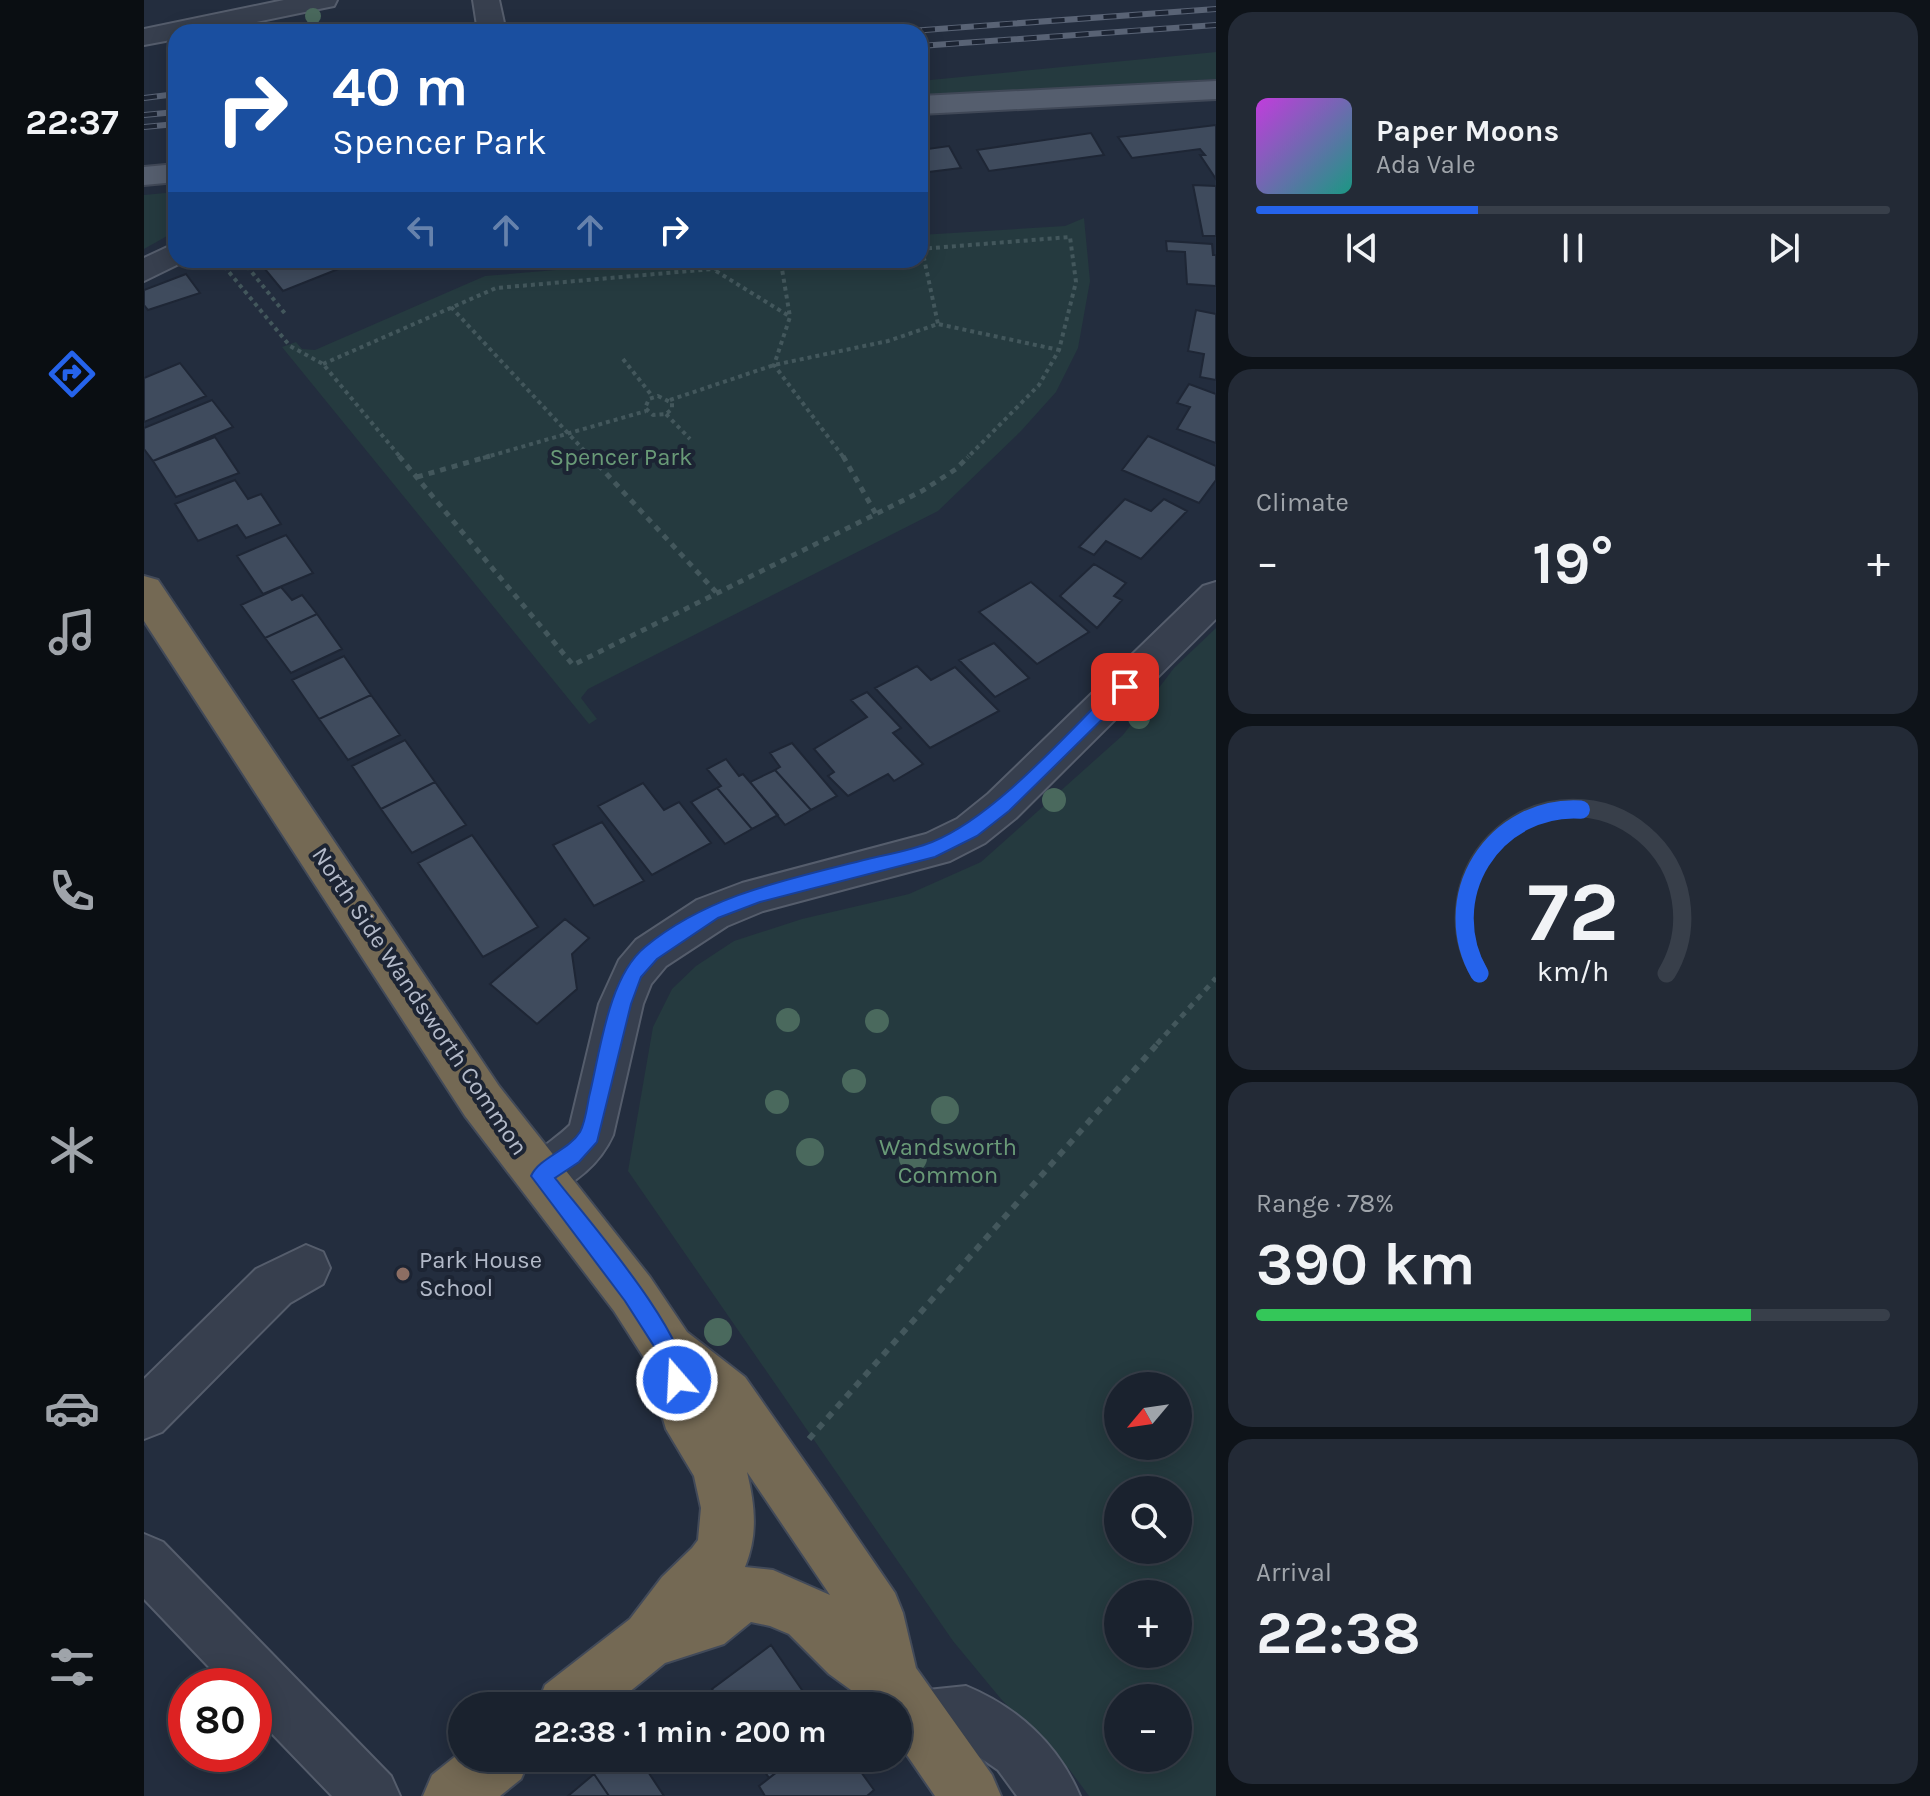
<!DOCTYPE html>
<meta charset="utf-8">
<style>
:root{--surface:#1a222e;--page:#232a36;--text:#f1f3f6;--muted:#9fa4aa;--line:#383f4a;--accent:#2563eb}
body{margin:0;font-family:Karla,sans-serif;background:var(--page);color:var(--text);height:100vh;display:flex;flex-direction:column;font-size:30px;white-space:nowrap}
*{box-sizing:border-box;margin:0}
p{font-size:26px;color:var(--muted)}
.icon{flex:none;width:44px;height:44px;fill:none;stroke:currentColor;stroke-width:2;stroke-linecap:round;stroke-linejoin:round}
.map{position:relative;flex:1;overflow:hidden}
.side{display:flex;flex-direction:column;gap:12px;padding:12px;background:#0e1319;width:714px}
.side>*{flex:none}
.hud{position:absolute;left:24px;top:24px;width:760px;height:244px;border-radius:24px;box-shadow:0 4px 20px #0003,0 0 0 2px var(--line);background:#1a4fa0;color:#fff;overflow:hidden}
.needle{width:52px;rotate:241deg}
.tools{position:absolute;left:960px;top:1372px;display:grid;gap:16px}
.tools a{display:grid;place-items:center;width:88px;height:88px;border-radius:50%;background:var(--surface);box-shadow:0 4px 20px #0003,0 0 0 2px var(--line);font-size:40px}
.speed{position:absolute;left:24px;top:1668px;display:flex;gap:16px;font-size:40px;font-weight:700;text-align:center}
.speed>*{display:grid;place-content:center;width:104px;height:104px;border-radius:50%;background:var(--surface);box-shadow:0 4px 20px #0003,0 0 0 2px var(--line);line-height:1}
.speed .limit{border:12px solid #d22;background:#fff;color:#111}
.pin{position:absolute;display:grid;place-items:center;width:68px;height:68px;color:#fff;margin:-34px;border-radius:16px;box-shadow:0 4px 12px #0006}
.me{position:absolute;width:88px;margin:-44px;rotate:341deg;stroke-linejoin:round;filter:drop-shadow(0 0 6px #0008)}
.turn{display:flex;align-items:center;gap:28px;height:168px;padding:0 32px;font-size:36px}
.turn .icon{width:104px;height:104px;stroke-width:2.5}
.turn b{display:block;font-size:56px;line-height:68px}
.lanes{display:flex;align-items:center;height:76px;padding:0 32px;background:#0003;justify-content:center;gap:40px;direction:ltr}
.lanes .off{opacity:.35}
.big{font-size:60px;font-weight:700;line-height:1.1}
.side .tile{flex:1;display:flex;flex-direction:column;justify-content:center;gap:12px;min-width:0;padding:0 28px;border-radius:24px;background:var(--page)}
.side .dial{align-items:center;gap:0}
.dial svg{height:208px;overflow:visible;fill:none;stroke:var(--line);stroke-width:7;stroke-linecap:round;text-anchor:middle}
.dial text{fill:var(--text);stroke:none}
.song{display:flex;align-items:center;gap:24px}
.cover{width:96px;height:96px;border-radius:12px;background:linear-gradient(135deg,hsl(290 70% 55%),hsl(170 70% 35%))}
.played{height:8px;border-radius:4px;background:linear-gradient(90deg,var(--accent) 35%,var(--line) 35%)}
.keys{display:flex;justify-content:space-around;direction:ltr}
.heat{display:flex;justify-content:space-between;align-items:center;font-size:44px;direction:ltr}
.charge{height:12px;border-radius:6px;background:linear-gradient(90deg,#34c759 78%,var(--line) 0)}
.trip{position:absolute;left:304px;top:1692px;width:464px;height:80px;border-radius:40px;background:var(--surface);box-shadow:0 4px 20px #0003,0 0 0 2px var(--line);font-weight:700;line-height:80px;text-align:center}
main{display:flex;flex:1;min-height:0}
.tab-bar{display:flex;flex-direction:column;width:144px;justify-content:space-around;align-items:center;background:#0a0e12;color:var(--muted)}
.tab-bar .icon{width:56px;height:56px}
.tab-bar .active{color:var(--accent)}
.tab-bar b{font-size:36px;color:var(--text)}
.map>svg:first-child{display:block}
</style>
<main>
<nav class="tab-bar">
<b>22:37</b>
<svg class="icon active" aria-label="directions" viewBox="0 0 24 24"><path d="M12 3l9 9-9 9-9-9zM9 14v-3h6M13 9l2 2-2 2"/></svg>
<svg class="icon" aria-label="music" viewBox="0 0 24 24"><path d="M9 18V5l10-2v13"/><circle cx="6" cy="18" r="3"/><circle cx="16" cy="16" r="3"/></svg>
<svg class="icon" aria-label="phone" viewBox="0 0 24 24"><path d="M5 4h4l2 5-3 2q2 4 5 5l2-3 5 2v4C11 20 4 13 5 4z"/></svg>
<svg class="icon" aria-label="climate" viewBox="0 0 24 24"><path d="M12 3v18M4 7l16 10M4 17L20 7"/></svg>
<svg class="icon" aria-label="car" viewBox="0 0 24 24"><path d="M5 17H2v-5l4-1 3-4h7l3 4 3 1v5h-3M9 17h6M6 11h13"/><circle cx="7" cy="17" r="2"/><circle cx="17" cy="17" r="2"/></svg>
<svg class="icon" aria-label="filters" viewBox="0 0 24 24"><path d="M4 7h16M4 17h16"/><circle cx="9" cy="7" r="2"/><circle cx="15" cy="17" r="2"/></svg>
</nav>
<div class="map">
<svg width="1072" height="1796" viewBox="0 0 1072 1796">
<rect width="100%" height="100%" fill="#232d3e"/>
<!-- green -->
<path fill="#253a3f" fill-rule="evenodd" d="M1072,52v27l-296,18v-16z
M32,192v39l-32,18v-54z
M940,218l6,63 -12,67 -22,44 -35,39 -83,80 -350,178 -7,9 16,21 -8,5 -307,-377 14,-5 6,7 13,1 170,-74 190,-16h245v-25l145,-9z
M1072,628v1168h-127l-20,-27 -68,-70 -48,-58 -325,-470 25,-144 19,-38 24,-23 38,-25 68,-22 107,-25 72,-32 142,-127 51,-67zM974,1386h60v60h-60zM974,1490h60v60h-60zM974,1594h60v60h-60zM974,1698h60v60h-60z"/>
<!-- building -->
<path fill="#3f4b5d" stroke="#1e2635" stroke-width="2" d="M1072,125v54l-16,-24h5l-5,-6 -68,9 -14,-21z
M947,133l13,22 -115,16 -12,-21z
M805,146l12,22 -41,5v-23z
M1049,185l23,1v50h-13z
M1022,241l46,3 1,11h3v31l-29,-2 -2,-32 -18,-1z
M141,260h76l-78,31 -19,-23z
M42,274l14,19 -52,17 -4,-5v-15z
M1052,310l20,4v66l-16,-3 4,-23 -16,-3z
M36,363l26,33 -62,26v-44z
M1045,384l27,10v49l-39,-14 13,-22 -13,-4z
M68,400l21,27 -80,34 -9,-12v-21z
M1004,436l68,30v14l-17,23 -77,-33z
M71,437l24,36 -63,24 -23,-36z
M91,480l13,19 13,-5 20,30 -35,14 -9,-13 -39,16 -23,-37z
M981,499l26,12 13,-12 23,12 -46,48 -35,-18 -12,14 -15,-8z
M142,535l27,38 -50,21 -26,-38z
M950,564l32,19 -12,13 8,4 -25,28 -37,-32z
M887,582l58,50 -52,32 -58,-52z
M137,587l11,13 10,-5 15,19 -52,24 -24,-33z
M173,614l25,35 -51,24 -26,-35z
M850,643l35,35 -34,19 -36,-37z
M200,656l27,39 -52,24 -27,-39z
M773,666l14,14 24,-13 44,44 -69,37 -55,-60z
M723,692l34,36 -8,5 30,31 -29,17 -6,-7 -40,22 -20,-20 6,-4 -20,-23 53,-32 -16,-17z
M227,695l29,40 -52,25 -29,-41z
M261,740l30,42 -54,27 -29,-43z
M648,743l45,53 -26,14 -36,-40 5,-3 -10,-14z
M582,759l13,17 4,-2 35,41 -26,14 -35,-41 4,-2 -14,-17z
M631,770l36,40 -26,15 -35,-43z
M291,782l31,43 -54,28 -31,-44z
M499,783l21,27 15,-8 32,41 -59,32 -54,-69z
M573,788l35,41 -27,15 -34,-42z
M458,822l42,59 -50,25 -41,-61z
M328,835l66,92 -55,30 -65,-94z
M421,919l24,19 -17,16 5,35 -40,35 -47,-40z
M627,1645l42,61h-90l-11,-17z
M467,1758h28l25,38h-55l-15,-22z
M612,1758h39l-26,20z
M651,1758h56l23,32 -7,6h-102l-6,-10z
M450,1774l15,22h-41z"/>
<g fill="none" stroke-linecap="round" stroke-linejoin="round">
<!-- minor casing -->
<g stroke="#555d6c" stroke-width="4">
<path id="minor" d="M140,0h53l-3,6 -10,2 -116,24h-32v7l-32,6v-16z
M329,0h26l7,32h-28z
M32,243v17h11l-43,21v-23z
M1072,582v37l-200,199 -31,25 -35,18 -187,50 -36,15 -61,40 -15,18 -8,20 -30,131c-14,31 -41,51 -72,63l-16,-7 -7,-15c10,-23 34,-33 52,-51l29,-121 20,-44 17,-20 61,-40 45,-17 184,-49 31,-15 31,-25 215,-208z
M162,1245l17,7 7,16 -7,16 -33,19 -128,129 -18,7v-60l112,-110z
M0,1534l19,8 228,234 9,20h-68l-78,-81v-29h-27l-83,-87z
M822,1686c51,21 92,58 114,110h-63l-19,-26 -39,-27 -41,4 -20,-8v-33h-2l2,-7 20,-8z"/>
</g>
<!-- major casing -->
<g stroke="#404857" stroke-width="4">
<path id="major" d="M1072,81v18l-296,15v-18z
M32,164v18l-32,3v-18z"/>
</g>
<!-- highway casing -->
<g stroke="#424a59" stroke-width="4">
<path id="highway" d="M0,576l14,4 341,506 151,191 37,55 58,45 85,121 65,95 8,20 13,55 76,107 9,21h-66l-37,-54v-36h-25l-44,-32 -40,-40 -19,-8 -19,-4 -27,22 -59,19 -53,43h-75l8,-21 85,-66 32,-42 30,-29 6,-8 3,-32 -7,-32 -28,-47 -20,-68 -32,-50 -149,-195 -321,-495zM603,1472l83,123 -57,-25 -28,-3c13,-32 10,-61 2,-95z
M318,1751v7h68l-9,21 -21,17h-77l9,-21z"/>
</g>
<!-- path-far2 -->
<path stroke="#43575c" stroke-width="4" stroke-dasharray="4 4" stroke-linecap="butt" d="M776,249l150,-12 6,45 -17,68 -20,35 -72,73
M778,249l16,75
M75,260l71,86 33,18 78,94
M98,260l45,56
M637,263l9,54 -16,48 70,93
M572,271l73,45
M307,307l140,151
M479,359l30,38
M179,364l173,-76 319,-28
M514,396l14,7v6l-6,5 -13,1 -8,-7 4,-9z
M526,400l104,-35 114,-24 50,-17 121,26
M522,414l24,25
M339,458l163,-47"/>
<!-- path-far1 -->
<path stroke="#43575c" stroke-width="5" stroke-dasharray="6 6" stroke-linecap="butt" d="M255,456l174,209 349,-174 34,-22 13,-13
M446,456l126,136
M699,456l33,58
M273,477l73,-21
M1013,1044l59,-66"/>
<!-- path -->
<path stroke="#43575c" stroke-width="6" stroke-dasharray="7 7" stroke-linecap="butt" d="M665,1439l350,-397"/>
<!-- minor -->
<use href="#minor" fill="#373f4e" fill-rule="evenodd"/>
<!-- major -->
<use href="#major" fill="#555e6e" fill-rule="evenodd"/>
<!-- highway -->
<use href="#highway" fill="#746954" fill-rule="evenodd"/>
<!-- rail casing -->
<g stroke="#596375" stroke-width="6">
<path id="rail" d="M752,32l320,-23
M776,46l296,-21
M0,98l32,-4
M0,115l32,-3
M0,127l32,-3"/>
</g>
<!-- rail -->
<use href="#rail" stroke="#1c2433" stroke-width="4" stroke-dasharray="13" stroke-linecap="butt"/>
</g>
<!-- trees -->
<g fill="#4a695d">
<circle cx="169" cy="16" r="8"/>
<circle cx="995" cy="718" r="11"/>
<circle cx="910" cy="800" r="12"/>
<circle cx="644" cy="1020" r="12"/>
<circle cx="733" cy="1021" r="12"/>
<circle cx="710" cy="1081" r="12"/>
<circle cx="633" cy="1102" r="12"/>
<circle cx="801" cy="1110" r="14"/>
<circle cx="666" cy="1152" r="14"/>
<circle cx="769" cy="1158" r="14"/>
<circle cx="574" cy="1332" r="14"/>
</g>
<!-- route -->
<path fill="#2563eb" stroke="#184099" stroke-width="2" d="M981,680l9,7 -3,4 -122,120 -32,25 -42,21 -175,45 -42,16 -61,41 -16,18 -10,27 -34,138 -18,20 -24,16c27,35 146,170 129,210l-7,3 -8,-3 -10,-34 -34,-53 -94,-125c9,-19 37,-25 49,-44 5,-9 7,-24 9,-35 11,-44 19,-120 56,-150 64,-53 145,-68 223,-88 21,-5 44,-9 64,-17 64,-26 137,-111 187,-160z"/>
<!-- markers -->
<circle fill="#8d6e63" stroke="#1c2433" stroke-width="3" cx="259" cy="1274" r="8"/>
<g text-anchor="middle" stroke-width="8" stroke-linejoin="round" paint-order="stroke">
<!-- park labels -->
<g font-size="24" fill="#699a77" stroke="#1c2433">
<text x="477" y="465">Spencer Park</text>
<text x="804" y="1155">Wandsworth<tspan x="804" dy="28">Common</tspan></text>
</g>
<!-- street labels -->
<g font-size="24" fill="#b3bac9" stroke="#1c2433">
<text transform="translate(276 1001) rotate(56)" y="8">North Side Wandsworth Common</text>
</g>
<!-- poi labels -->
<g font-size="24" fill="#b3bac9" stroke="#1c2433" text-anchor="start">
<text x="275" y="1268">Park House<tspan x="275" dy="28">School</tspan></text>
</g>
</g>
</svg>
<div class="tools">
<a><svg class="needle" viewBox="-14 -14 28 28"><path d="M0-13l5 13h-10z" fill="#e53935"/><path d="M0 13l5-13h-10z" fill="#9fa4aa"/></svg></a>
<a><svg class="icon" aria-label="search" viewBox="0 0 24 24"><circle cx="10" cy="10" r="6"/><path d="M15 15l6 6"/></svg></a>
<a>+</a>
<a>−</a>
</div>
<div class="speed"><div class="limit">80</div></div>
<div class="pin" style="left:981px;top:687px;background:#d93025"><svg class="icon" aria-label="arrive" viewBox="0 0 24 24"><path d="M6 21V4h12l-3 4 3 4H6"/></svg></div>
<svg class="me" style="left:533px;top:1380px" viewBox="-20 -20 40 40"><circle r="17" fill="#2563eb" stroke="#fff" stroke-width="3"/><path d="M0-11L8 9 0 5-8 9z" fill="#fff"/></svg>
<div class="trip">22:38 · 1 min · 200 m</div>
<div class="hud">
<div class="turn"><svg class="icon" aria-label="right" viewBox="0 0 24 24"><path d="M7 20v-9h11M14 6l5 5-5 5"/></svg><div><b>40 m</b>Spencer Park</div></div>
<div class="lanes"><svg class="icon off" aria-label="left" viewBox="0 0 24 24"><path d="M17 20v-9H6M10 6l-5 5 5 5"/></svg><svg class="icon off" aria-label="ahead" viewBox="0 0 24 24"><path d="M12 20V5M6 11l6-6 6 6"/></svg><svg class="icon off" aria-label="ahead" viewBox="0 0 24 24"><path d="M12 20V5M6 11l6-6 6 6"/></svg><svg class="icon" aria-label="right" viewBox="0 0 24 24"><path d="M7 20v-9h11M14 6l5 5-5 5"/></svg></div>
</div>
</div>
<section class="side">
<div class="tile">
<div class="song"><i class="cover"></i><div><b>Paper Moons</b><p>Ada Vale</p></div></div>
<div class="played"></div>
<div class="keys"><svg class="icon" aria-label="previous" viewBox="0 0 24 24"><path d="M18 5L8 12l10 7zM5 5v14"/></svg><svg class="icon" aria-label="pause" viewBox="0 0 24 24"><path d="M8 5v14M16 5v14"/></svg><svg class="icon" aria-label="next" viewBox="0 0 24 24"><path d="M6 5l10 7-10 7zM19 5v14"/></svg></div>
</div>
<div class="tile"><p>Climate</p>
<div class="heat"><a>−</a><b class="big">19°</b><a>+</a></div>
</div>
<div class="tile dial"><svg viewBox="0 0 100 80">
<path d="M14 69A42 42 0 1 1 86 69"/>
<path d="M14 69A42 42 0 0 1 53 6" stroke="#2563eb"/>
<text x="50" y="56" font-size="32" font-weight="700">72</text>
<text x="50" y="72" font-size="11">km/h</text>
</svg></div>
<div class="tile"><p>Range · 78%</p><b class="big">390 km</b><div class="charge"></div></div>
<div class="tile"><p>Arrival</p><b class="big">22:38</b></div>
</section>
</main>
